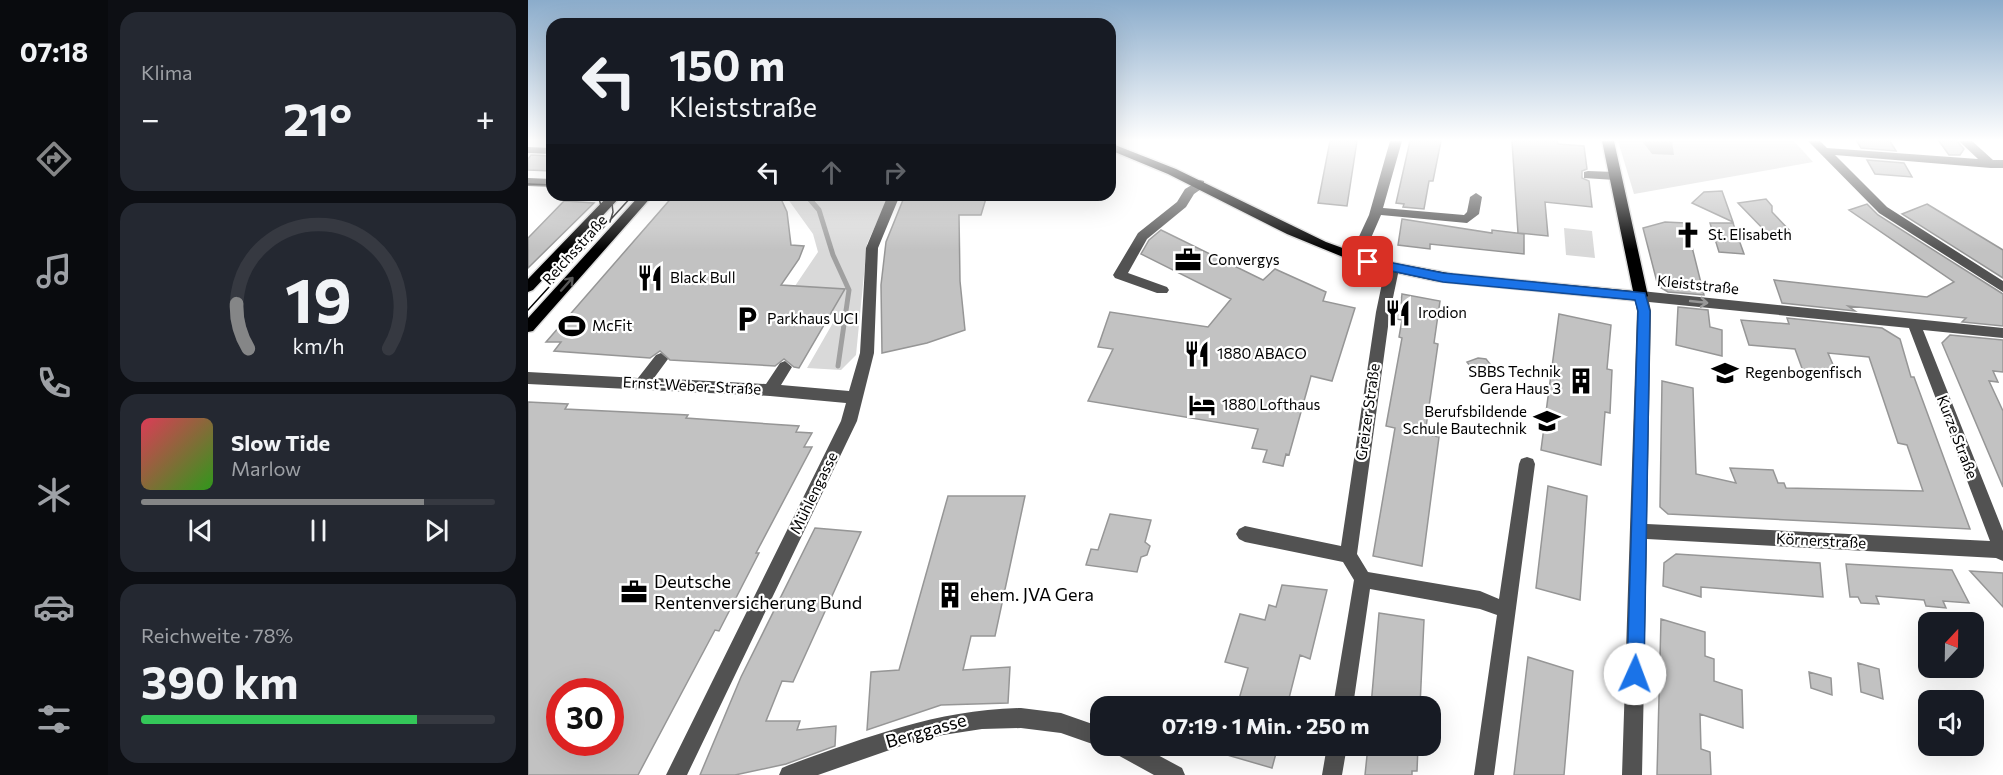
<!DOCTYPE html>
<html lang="de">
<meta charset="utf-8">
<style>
:root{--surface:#171b24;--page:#242831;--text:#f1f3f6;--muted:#9ea1a6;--line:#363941;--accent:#858687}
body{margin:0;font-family:Commissioner,sans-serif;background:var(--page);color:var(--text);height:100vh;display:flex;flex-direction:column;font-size:22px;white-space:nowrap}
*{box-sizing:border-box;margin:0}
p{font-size:20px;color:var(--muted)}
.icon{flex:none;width:33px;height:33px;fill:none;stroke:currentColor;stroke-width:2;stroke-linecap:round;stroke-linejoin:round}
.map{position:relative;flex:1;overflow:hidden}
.panel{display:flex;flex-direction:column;gap:12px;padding:12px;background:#0d0f14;width:420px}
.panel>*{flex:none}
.guide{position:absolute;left:18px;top:18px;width:570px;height:183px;border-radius:18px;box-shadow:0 6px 24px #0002;background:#171b24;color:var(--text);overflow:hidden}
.needle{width:39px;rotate:22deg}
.fabs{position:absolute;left:1390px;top:612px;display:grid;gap:12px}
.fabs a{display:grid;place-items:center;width:66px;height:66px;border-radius:12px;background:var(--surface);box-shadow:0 6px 24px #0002;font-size:30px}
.speed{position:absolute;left:18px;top:678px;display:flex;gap:12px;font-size:30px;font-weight:700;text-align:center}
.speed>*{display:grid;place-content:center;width:78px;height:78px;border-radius:50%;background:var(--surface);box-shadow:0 6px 24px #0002;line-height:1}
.speed .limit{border:9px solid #d22;background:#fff;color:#111}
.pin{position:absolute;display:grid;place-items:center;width:51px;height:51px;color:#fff;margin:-26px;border-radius:12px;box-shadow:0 3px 9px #0006}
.me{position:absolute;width:66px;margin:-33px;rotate:2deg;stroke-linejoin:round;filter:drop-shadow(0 0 4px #0008)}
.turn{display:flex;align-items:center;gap:21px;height:126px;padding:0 24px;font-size:27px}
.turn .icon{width:78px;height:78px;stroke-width:2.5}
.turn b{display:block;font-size:42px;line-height:51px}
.lanes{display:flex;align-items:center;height:57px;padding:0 24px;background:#0003;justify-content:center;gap:30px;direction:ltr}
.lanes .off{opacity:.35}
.big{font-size:45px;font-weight:700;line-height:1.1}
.panel .card{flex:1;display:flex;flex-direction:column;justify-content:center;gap:9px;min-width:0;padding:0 21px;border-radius:18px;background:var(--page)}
.panel .dial{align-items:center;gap:0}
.dial svg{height:156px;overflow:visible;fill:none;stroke:var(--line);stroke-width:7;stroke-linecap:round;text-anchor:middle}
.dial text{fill:var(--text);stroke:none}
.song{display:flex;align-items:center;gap:18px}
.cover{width:72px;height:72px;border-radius:9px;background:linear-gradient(135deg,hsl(350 70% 55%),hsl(110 70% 35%))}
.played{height:6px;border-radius:3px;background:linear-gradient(90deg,var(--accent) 80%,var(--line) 80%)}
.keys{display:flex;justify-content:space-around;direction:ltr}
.heat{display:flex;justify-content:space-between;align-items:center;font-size:33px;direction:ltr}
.charge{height:9px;border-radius:4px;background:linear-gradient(90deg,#34c759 78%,var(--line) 0)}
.trip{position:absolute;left:562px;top:696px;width:351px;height:60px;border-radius:18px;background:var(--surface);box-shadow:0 6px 24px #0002;font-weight:700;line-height:60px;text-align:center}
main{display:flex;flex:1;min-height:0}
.menu{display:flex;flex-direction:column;width:108px;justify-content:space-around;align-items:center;background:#090b0e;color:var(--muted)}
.menu .icon{width:42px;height:42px}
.menu .active{color:var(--accent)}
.menu b{font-size:27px;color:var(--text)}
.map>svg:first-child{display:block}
</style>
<main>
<nav class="menu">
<b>07:18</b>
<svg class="icon active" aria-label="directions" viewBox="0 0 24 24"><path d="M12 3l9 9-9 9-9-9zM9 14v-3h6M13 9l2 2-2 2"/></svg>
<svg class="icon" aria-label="music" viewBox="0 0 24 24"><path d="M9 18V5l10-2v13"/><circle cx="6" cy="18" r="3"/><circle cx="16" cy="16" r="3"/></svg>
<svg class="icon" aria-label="phone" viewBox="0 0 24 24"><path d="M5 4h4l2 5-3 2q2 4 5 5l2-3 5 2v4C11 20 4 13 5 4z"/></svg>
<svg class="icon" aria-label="climate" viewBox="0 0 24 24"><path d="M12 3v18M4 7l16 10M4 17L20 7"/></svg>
<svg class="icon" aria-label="car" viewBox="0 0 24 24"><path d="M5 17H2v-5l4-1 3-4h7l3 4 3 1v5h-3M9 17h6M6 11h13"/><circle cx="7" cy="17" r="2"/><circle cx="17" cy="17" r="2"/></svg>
<svg class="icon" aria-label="filters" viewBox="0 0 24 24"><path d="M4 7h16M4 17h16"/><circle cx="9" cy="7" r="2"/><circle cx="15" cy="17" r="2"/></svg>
</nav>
<section class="panel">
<div class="card"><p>Klima</p>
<div class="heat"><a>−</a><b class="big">21°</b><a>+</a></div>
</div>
<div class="card dial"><svg viewBox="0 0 100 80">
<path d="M14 69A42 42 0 1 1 86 69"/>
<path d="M14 69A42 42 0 0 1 8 46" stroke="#858687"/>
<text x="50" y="56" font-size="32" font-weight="700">19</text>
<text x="50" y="72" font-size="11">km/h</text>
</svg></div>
<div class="card">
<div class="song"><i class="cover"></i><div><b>Slow Tide</b><p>Marlow</p></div></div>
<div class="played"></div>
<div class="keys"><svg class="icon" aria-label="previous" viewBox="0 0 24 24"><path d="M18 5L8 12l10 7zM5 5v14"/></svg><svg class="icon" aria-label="pause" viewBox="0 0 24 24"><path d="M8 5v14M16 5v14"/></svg><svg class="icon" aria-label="next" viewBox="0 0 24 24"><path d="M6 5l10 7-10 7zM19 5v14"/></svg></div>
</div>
<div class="card"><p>Reichweite · 78%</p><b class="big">390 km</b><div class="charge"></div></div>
</section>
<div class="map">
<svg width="1475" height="775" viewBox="0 0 1475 775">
<rect width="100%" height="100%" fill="#fff"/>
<!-- green -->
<path fill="#d9d9d9" d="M1090,141h176l19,21 -179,32z
M257,195h104l-22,49 -11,111 -15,15 -34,-2 31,-54 -7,-1 14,-23 -50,-4 23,-34 -5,-18z
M1036,228l28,3 3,27 -29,-3z"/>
<!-- water -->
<path fill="#a0a0a0" d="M1114,141h30l2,14 -22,-1z"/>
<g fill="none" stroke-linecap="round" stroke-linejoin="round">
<!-- stream -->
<path stroke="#a0a0a0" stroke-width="5" d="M278,195l13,15 14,45 16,35 -11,76"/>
</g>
<!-- building -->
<path fill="#c2c2c2" stroke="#969696" stroke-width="1.5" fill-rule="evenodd" d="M802,141h27l-10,65 -29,-3z
M882,141h31l-8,40h-4l-5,28 -21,-2 1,-3 -8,-1z
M984,141h45l1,3 26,2 3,23 -5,2v7l7,3 3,26 -47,-5 3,34 -30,-3z
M1329,141h33l6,10 -35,-3z
M1411,141h18l7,8 -4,6h-11z
M3,155l21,1v15l-24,-1v-11z
M1339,160l37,3 8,14 -37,-3z
M1194,191l11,31 -41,-19 12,-11z
M146,195h104l3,4 6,13 4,33 13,1 -5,13 -18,26 64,4 -46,79 -5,-1 -10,-8 -9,7 -105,-6 -10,-9 -10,7 -96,-7 7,-9h-15z
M377,195h82l-6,20h-22l1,66 5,49 -38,13 -45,10 -1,-68 5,-43z
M1238,199l6,7v6l19,20 -22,3 -31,-32z
M36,201l30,2 -66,65v-30z
M1339,204l11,11 125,79v32l-41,-4 4,-4 -118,-12 7,5 -73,-8 -8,-23 153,17 27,-15 -105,-72z
M1399,204l76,46v28l-101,-64z
M874,219l90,14v-3l32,4v20l-94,-10v5l-32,-4z
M1137,222l21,1 18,72 -36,-3 -10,-6 -15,-58z
M1182,223h23l11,31 -25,-2z
M633,230l102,50 12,-11 51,23 -3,9 32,7 -23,73 -21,-5 -22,79 -3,-1 -3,12 -20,-4 4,-12 -15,-2 6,-19 -170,-28 25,-52 -15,-2 12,-35 98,15 23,-28 -90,-45 8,-14z
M874,294l38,7 -6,42 4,1 -13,90 14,3 -17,129 -49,-10 22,-128 -9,-2 16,-88 -3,-1 3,-17 -11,-2 3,-16 7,1z
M1150,307l30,3 2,17 12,3v26l-46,-11z
M1031,314l52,11 -4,44 5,1 -1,22 -1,21 -5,-1 -4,53 -60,-15z
M1259,318l95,10 18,11 11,38h3l56,152 -302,-15 -8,-7 2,-126 31,7 3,86 40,9 -6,-15 43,2 5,13h6l2,5 137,3 -16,-46 -9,-2 -29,-86 -41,-4 9,21 -34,-3 -8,-22 -46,-4 -8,-25 48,4z
M1422,335l53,5v32l-10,-1 5,11 -9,-1 14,30v76l-61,-144z
M950,358l8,1 8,10 -11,5 -8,-2 -8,-10z
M0,402l40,2 -3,5 123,6 -2,3 113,8 -3,6 16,1 -8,14h8l-56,106h3l-40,78 -4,-1 -77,145h-110zM32,692h50v50h-50z
M1020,486l39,10 -7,104 -44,-12z
M420,496h77l-30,140h-24l-8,34 47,-3 -2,36 -67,2 -74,25 4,-58 28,-2z
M582,514l41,6 -6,22 5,4 -3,9 -6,2 -4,15 -51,-7 5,-16 7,1z
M287,528l46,4 -68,150 -11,-1 -16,40h34l-3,9 39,-4 -1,20 -49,18 -51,11h-35l41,-98z
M1148,554l144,9 3,34 -122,-10v10l-38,-11 1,-23z
M1318,564l106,6 17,33 -26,-2 3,7 -20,-2 -2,-6 -48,-4 3,8 -18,-1 -3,-6h-8z
M1442,571l33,2v34z
M754,585l45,5 -17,69 -10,-4 -13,51h-50l11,-38 -23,-6 15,-48 25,6 4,-15 7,2z
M851,613l45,7 -4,86h-49z
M1133,619l44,13v24l9,3v22l28,9 1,38 -43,-14 1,35 9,3 1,23h-54z
M1000,657l45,14 -9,104h-50z
M1330,663l21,6 4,30 -22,-7z
M1281,672l22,6 1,17 -21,-7z
M683,746h67l-6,22 -62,-18z
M840,746h50l-1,25h-5v4h-47z"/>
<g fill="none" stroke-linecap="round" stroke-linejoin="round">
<!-- major casing -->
<g stroke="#dbdbdb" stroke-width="3">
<path id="major" d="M1074,141h12l34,155 -7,5 -205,-20 -71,-15 -78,-32 -119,-60 -58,-24v-7l66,26 150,73 47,17 80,15 180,17z
M81,195h13l-89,95 -5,2v-13z
M112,195h13l-120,136 -5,1v-14z"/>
</g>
<!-- minor -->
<path fill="#525252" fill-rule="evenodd" d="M862,141h12l-19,67 81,7 3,-3 3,-15 6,-4 6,4 -3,17 -12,9 -86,-8 -20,46h-10l-2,-3 20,-43z
M1280,141h12l7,7 151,11 -19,-18h13l21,19h10v8h-12l-156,-13 52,52 116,74v11l-124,-79z
M0,147l24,1v6l-24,-1z
M1060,171l27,1 6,4 -6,4 -31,-2v-6z
M0,178l24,1v8l-24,-1z
M672,180l4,1v6l-10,7 -8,13 -39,32 -19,34 39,14 2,3 -2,3h-10l-42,-15 -2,-3 25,-42 39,-31 8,-13z
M360,195h12l-22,53 -4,105 -17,68 -170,354h-21l175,-354 5,-18 -76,-7 -242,-12v-12l110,6 18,-23 5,-2 7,6 -14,19 112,6 14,-21 5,-2 7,6 -11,18 68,6 11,-38 6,-105z
M864,264l7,5 -9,43 -33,242 11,18 112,19 19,8 20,-135 2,-5 6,-2 6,2 2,5 -41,311h-20l23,-160 -17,-6 -110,-20 -17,117h-20l21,-126 -11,-18 -98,-20 -6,-3 -3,-5 3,-5 6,-3 96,20 35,-234 9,-43z
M1113,291l362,37v10l-80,-8 80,201v30l-7,-3 -349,-19 -5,236h-20l15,-464 -3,-15zM1121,302l260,26 81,213 -343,-17 4,-213z
M493,708l40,5 40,14v19h4l-4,1 -40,-14 -40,-5 -39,1 -39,6 -39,10 -86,30h-39l3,-7 7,-3c79,-28 147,-55 232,-57z
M583,746h30l41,22 3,7h-31l-40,-22z
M799,746h20l-5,29h-20z"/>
<!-- major -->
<use href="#major" fill="#000" fill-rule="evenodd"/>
<!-- tram -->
<path stroke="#000" stroke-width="1.5" d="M0,184l24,1
M82,222l3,-10 -2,-17
M67,230l8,-17 -5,-18
M0,310l105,-115"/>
</g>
<!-- one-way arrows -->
<defs><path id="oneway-shaft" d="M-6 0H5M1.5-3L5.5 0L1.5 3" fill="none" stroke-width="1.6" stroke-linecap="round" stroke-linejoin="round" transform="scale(1.5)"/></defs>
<use stroke="#595959" href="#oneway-shaft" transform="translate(39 284) rotate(-48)"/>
<use stroke="#979797" href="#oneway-shaft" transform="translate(1171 302) rotate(6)"/>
<!-- sky -->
<linearGradient id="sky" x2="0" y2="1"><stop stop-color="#8baccb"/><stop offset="0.56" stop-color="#fff"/><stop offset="1" stop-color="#fff" stop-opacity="0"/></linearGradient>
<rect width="1475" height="250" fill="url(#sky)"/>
<!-- route -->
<path fill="#1a73e8" stroke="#114b97" stroke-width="1.5" d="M840,258l75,15 202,20 5,18 -6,363 -2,6 -7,2 -6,-2 -2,-6 11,-363 -3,-11 -192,-18 -79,-17 -2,-3z"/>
<!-- icons -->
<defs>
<g id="church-bare" transform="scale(2.07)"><path d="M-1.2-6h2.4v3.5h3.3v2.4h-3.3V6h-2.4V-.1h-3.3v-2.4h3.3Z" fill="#000" stroke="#fff" stroke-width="2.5" paint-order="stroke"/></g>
<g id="office-bare" transform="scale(2.07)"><path d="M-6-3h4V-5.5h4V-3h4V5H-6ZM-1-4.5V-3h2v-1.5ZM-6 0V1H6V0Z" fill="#000" stroke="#fff" stroke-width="2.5" paint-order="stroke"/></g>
<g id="restaurant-bare" transform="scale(2.07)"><path d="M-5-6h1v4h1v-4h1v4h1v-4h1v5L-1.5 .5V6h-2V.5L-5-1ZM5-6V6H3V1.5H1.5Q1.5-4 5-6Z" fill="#000" stroke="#fff" stroke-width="2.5" paint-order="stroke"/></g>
<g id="parking-bare" transform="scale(2.07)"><path d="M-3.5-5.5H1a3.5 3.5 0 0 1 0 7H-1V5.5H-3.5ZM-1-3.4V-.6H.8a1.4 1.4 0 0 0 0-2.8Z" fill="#000" stroke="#fff" stroke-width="2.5" paint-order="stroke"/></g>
<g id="stadium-bare" transform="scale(2.07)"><path d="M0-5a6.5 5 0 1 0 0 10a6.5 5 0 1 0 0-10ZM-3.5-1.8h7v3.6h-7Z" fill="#000" stroke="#fff" stroke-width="2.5" paint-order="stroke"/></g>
<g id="school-bare" transform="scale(2.07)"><path d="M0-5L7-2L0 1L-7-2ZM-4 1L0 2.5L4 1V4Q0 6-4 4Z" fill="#000" stroke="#fff" stroke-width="2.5" paint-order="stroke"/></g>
<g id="building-bare" transform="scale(2.07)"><path d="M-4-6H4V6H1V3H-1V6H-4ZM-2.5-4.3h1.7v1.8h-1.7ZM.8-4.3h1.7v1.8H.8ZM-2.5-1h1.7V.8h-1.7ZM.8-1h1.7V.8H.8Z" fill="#000" stroke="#fff" stroke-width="2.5" paint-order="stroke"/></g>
<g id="hotel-bare" transform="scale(2.07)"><path d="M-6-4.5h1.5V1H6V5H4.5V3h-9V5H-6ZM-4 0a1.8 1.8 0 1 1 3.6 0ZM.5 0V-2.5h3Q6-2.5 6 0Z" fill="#000" stroke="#fff" stroke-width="2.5" paint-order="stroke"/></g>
</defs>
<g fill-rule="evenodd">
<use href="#church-bare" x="1160" y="235"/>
<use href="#office-bare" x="660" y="260"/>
<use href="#restaurant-bare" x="122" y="278"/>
<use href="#restaurant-bare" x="870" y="313"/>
<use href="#parking-bare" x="219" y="319"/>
<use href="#stadium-bare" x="44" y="326"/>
<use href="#restaurant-bare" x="669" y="354"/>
<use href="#school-bare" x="1197" y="373"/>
<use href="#building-bare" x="1053" y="381"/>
<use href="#hotel-bare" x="674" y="405"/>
<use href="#school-bare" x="1019" y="421"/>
<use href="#office-bare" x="106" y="592"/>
<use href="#building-bare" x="422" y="595"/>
</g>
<g text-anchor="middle" stroke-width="4.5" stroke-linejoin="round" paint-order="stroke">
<!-- poi labels -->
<g font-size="15" fill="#000" stroke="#fff" text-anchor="start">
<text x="1180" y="240">St. Elisabeth</text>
<text x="680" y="265">Convergys</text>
<text x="142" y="283">Black Bull</text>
<text x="890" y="318">Irodion</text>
<text x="239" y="324">Parkhaus UCI</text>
<text x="64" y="331">McFit</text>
<text x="689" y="359">1880 ABACO</text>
<text x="1033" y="377" text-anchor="end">SBBS Technik<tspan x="1033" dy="17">Gera Haus 3</tspan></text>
<text x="1217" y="378">Regenbogenfisch</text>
<text x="694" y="410">1880 Lofthaus</text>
<text x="999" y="417" text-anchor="end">Berufsbildende<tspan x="999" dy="17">Schule Bautechnik</tspan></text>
</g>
<!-- street labels -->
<g font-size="15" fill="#000" stroke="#fff">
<text transform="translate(47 250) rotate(-48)" y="5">Reichsstraße</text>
<text transform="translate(1170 285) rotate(6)" y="5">Kleiststraße</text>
<text transform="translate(164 386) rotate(3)" y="5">Ernst-Weber-Straße</text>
<text transform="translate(840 412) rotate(-82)" y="5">Greizer Straße</text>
<text transform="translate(1429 437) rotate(69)" y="5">Kurze Straße</text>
<text transform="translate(286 493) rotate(-64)" y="5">Mühlengasse</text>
<text transform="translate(1293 541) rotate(3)" y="5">Körnerstraße</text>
</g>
<!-- near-poi labels -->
<g font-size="18" fill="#000" stroke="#fff" text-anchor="start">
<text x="126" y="588">Deutsche<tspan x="126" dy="21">Rentenversicherung Bund</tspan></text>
<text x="442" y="601">ehem. JVA Gera</text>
</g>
<!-- near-street labels -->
<g font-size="18" fill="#000" stroke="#fff">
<text transform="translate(398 731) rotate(-16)" y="6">Berggasse</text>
</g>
</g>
</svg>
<div class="fabs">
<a><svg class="needle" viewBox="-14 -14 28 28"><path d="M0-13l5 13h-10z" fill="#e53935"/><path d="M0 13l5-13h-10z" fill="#9ea1a6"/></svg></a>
<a><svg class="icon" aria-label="sound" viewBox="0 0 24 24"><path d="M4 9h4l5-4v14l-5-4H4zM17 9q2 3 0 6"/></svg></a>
</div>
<div class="speed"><div class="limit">30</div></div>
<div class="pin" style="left:840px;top:262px;background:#d93025"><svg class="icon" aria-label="arrive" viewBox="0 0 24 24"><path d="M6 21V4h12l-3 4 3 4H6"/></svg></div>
<svg class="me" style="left:1107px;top:674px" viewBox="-20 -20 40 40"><circle r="19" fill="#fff"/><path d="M0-13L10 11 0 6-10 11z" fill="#1a73e8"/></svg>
<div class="trip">07:19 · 1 Min. · 250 m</div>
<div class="guide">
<div class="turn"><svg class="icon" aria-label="left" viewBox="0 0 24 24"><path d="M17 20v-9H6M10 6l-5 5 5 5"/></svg><div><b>150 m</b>Kleiststraße</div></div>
<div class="lanes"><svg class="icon" aria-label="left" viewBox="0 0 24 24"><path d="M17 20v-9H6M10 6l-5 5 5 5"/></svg><svg class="icon off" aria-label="ahead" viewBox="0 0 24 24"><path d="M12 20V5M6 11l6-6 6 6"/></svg><svg class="icon off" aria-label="right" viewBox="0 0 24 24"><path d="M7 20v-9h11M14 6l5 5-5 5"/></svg></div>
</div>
</div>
</main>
